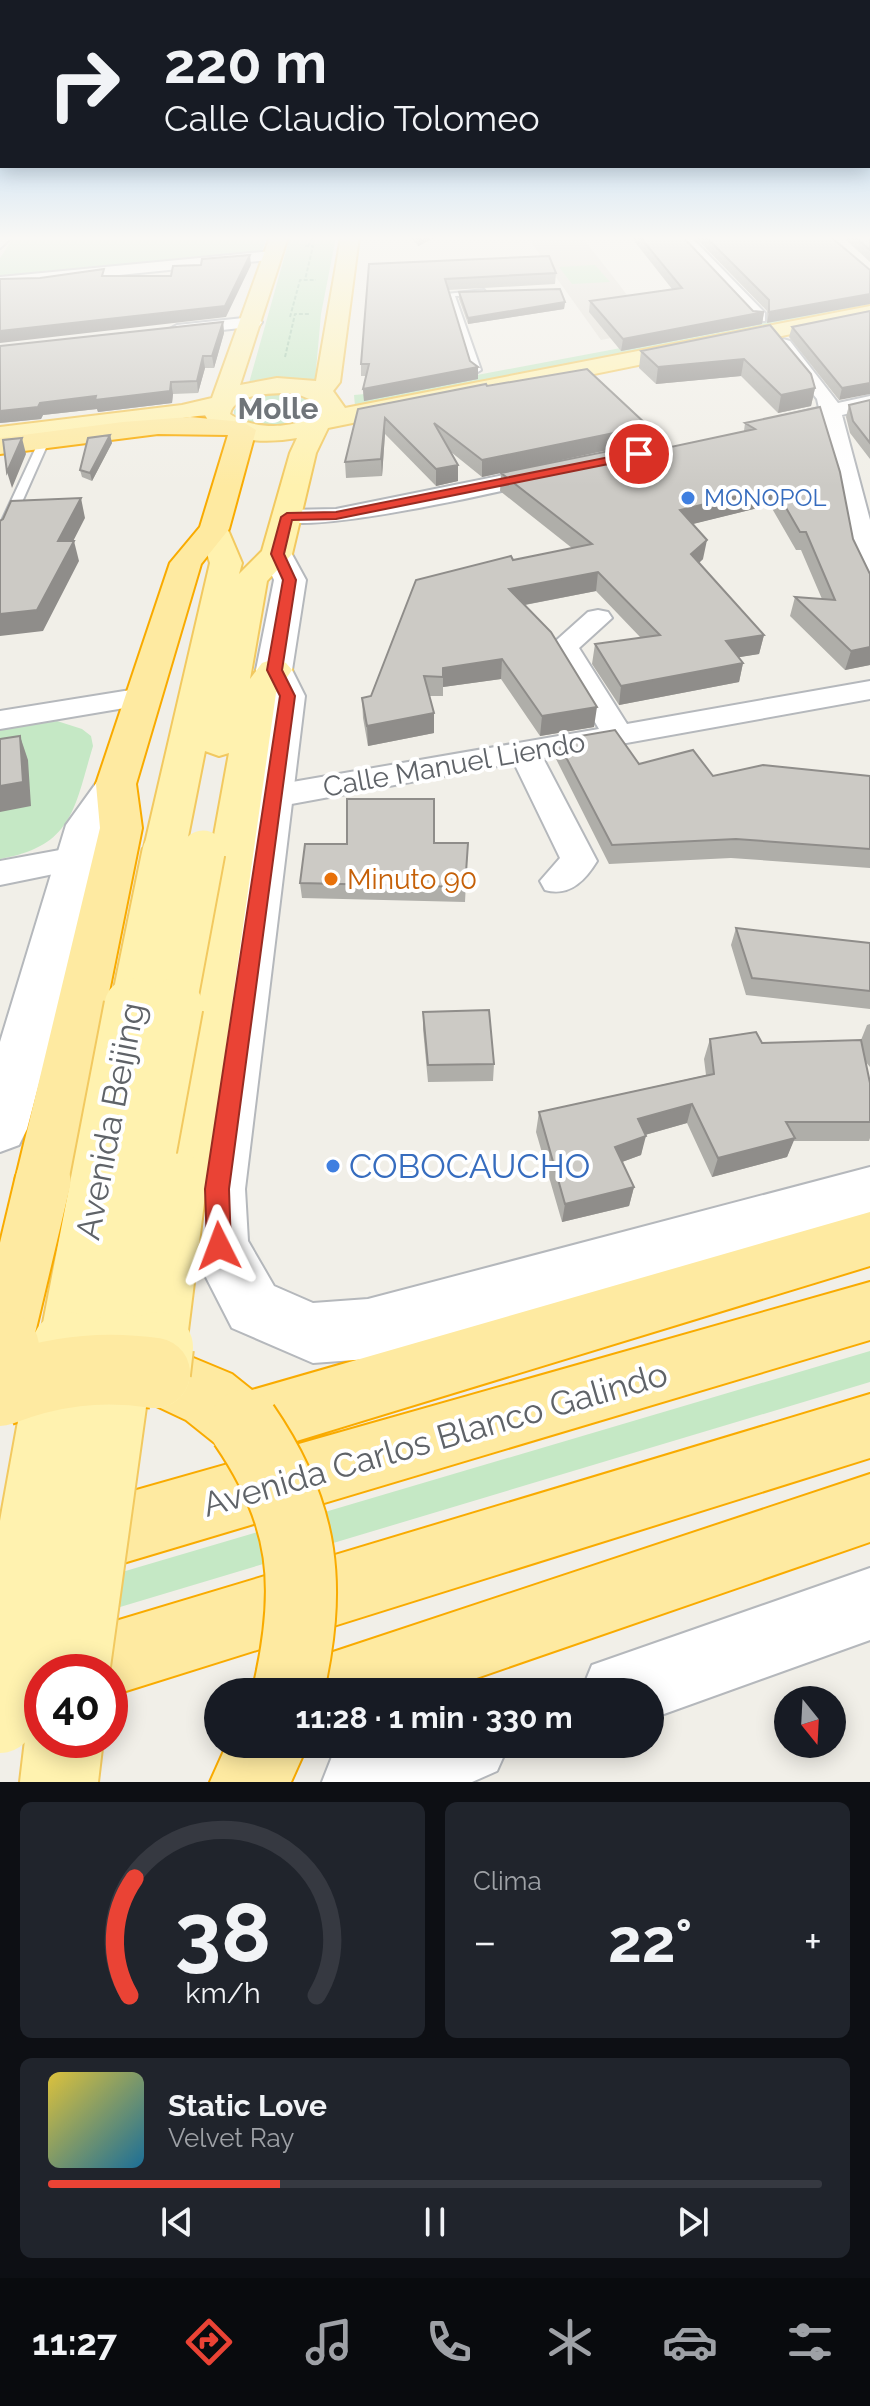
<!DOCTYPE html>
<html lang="es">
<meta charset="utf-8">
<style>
:root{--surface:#171b24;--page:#20242c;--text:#f1f3f6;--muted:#9ea1a6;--line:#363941;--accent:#ea4335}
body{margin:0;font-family:Raleway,sans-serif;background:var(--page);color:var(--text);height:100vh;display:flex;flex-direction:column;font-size:30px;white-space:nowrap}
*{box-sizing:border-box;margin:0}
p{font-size:26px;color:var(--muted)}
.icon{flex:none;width:44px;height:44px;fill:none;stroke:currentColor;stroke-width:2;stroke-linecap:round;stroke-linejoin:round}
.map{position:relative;height:1782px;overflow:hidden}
.side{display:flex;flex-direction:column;gap:20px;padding:20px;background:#0d0f14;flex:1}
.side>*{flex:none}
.banner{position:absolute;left:0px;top:0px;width:870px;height:168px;box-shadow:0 4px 20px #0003;background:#171b24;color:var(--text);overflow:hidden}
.needle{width:52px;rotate:162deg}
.buttons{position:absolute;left:774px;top:1686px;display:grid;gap:16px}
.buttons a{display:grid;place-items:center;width:72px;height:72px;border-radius:50%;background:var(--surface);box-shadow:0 4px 20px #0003;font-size:40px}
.speed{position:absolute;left:24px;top:1654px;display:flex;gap:16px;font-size:40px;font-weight:700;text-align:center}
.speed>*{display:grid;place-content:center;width:104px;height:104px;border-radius:50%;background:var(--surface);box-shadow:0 4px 20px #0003;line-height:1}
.speed .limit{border:12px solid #d22;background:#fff;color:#111}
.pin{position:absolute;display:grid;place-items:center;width:68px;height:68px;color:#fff;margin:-34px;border:4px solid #fff;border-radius:50%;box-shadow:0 2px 8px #0007}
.me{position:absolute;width:88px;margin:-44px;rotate:357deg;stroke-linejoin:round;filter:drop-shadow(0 0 6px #0008)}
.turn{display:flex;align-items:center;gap:28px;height:168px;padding:0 32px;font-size:36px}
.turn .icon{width:104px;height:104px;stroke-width:2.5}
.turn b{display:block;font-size:56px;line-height:68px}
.big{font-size:60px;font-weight:700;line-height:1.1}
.side .tile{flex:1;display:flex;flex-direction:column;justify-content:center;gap:12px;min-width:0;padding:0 28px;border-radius:12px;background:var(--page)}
.side .dial{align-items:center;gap:0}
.dial svg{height:208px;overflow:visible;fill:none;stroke:var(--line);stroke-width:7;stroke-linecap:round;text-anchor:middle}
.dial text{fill:var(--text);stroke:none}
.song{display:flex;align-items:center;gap:24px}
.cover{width:96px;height:96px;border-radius:12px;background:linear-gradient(135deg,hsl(50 70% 55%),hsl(200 70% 35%))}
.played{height:8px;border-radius:4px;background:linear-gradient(90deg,var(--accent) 30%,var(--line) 30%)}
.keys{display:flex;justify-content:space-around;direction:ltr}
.heat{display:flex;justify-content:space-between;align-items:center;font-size:44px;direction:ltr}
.side .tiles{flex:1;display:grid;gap:20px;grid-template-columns:1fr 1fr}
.tile:last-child{grid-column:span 2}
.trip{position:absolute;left:204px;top:1678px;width:460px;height:80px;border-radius:40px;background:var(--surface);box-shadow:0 4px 20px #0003;font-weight:700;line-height:80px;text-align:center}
.dock{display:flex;height:128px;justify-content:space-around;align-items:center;background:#090b0e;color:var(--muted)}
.dock .icon{width:56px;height:56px}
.dock .active{color:var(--accent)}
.dock b{font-size:36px;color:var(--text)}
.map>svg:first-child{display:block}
</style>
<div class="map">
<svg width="870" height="1782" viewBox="0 0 870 1782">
<rect width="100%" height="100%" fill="#f1efe8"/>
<!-- education -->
<path fill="#e1ded6" d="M582,237l36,46 35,47 -52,10 -73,-102z"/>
<!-- green -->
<path fill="#c5e8c5" d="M14,237h253l-6,16 -261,26v-21z
M290,237h46l-15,77 -6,67 -1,3 -65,-1z
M595,265l15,17 -38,2 -13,-17z
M870,301v6l-515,99 -1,-11 33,-3z
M274,394l33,5 7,10c-14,22 -62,23 -80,5v-4l9,-9z
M57,721l25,8 9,7 2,10c-19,63 -20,100 -93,113v-130z
M870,1351v31l-870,261v-35z"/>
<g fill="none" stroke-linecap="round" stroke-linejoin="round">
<!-- service casing -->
<g stroke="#b5b8bc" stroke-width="4">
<path id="service" d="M484,290l3,5 -32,1 26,74 -5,3 -5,-3 -25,-76z
M44,438l5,3 -43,97 -6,4v-17l39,-84z"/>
</g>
<!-- minor casing -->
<g stroke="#b5b8bc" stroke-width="4">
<path id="minor" d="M0,237h12l-12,11z
M675,237h16l74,76v8h-12z
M273,251l8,5 -2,3 -279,28v-10z
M253,317l9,5 -3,4 -82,9 -9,-5 9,-5z
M783,339l7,2 48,62 32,-7v12l-28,7 28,105v56l-13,-8 -35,-149 -47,11 -11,-6 4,-4 51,-12 -2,-9 -43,-54z
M549,466l8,2 3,5 -3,5c-36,9 -266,63 -282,39l12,-7 49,-1z
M598,610l10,2 4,6 -33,30 48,76 243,-43v18l-327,59 54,103c-12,20 -28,36 -52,29l-5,-9 20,-23 -46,-95 -239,44 -12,-3 -4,-8 4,-8 12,-3 324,-56 -49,-83 38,-34z
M143,688l11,3 4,6 -4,6 -154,26v-18z
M76,847l12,4 5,8 -5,8 -88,18v-24z"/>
</g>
<!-- tertiary casing -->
<g stroke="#b5b8bc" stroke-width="4">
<path id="tertiary" d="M277,545l11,2 18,33 -14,90 13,26 -60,493 3,52 26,45 39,17 55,-4 502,-132v50l-502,142 -55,4 -81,-35 -42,-82 -1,-57 80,-493 -13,-26 18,-90 -12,-26 4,-7z
M116,771l14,4 6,9 -29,42 -80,303 -8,16 -19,7v-110l66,-217 36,-50z
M870,1568v72l-220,79v-27h-69l11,-27z
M358,1744h151l-12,27 -25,11h-150l11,-28z"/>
</g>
<!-- primary casing -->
<g stroke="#f2c960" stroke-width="4">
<path id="primary" d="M270,237h18l-48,148 37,-7 39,3 25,-144h18l-19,145 -7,9 12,17 525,-102v12l-542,110 -12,25 -24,101 -25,27 -17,98 12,-16 12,-4 12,4 6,7 -16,23 -69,488 -8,17 -20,8 -20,-8 -8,-17 78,-428 -10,3 -14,-5 -20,101 -6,10 -15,4 -15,-4 -6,-10 67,-289 -11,-34 4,-6h22l17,40 -3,11 23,-23 28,-98 7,-15c-28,5 -78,6 -92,-23l-205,28v-16l182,-22 30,-7zM295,393l21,9 4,5c-17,25 -68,23 -90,7 5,-22 47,-21 65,-21z
M42,1711v29h61l-5,42h-78l5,-42 12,-27z"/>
</g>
<!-- trunk casing -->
<g stroke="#f9ab00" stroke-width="4">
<path id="trunk" d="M190,417l53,5 13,8 -27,99 -28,35 -65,220 6,44 -71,353 -8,17 -20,8 -20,-8 -8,-17 85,-353 -4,-44 74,-221 30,-36 28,-92 -70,-1 -158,20v-16l123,-16z
M870,1212v54l-626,191 -23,-9 -35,-28 -53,-25 -9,-22 9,-22 22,-9 77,32 20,16z
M870,1282v58l-797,238 -25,-10 -10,-25 10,-25 25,-10z
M870,1394v64l-760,238v-24h-68v25l-10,-25 11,-26 26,-11z
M870,1474v68l-434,150h-147l11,-27 27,-11z
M227,1744h81l-17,38h-81z"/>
</g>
<!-- path -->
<path stroke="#9cc7a9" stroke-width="2" stroke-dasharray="4 2" stroke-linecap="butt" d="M305,246h8l-8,34
M308,246l5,-9
M290,317l10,-37h16
M285,357l10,-43h15"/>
<!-- service -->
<use href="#service" fill="#fff" fill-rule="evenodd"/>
<!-- minor -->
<use href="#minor" fill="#fff" fill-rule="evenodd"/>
<!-- tertiary -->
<use href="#tertiary" fill="#fff" fill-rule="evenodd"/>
<!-- primary -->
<use href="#primary" fill="#fff2af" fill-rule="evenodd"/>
<!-- trunk -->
<use href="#trunk" fill="#feeaa1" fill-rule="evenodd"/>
<!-- primary-bridge-far2 casing -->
<g stroke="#f2c960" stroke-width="47" stroke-linecap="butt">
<path id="primary-bridge-far2" d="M132,1008l32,-156
M174,1008l29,-156"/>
</g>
<!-- primary-bridge-far1 casing -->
<g stroke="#f2c960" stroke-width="59" stroke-linecap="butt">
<path id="primary-bridge-far1" d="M66,1349l66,-343
M119,1349l23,-163 33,-180
M158,1349l21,-168"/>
</g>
<!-- primary-bridge casing -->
<g stroke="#f2c960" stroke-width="74" stroke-linecap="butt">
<path id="primary-bridge" d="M155,1373l3,-26
M74,1672l45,-325
M0,1718l67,-371"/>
</g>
<!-- trunk-bridge-far1 casing -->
<g stroke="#f9ab00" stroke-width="59" stroke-linecap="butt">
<path id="trunk-bridge-far1" d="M3,1349l40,-168"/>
</g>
<!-- trunk-bridge casing -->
<g stroke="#f9ab00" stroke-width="74" stroke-linecap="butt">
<path id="trunk-bridge" d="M0,1362l4,-15
M0,1391c51,-20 100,-26 155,-18
M244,1425c62,90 68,162 44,267"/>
</g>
<!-- primary-bridge-far2 -->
<use href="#primary-bridge-far2" stroke="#fff2af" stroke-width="43"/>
<!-- primary-bridge-far1 -->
<use href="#primary-bridge-far1" stroke="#fff2af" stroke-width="55"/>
<!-- primary-bridge -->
<use href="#primary-bridge" stroke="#fff2af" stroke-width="70"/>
<!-- trunk-bridge-far1 -->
<use href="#trunk-bridge-far1" stroke="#feeaa1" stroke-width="55"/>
<!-- trunk-bridge -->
<use href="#trunk-bridge" stroke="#feeaa1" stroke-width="70"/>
</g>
<!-- wall -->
<path fill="#afaea9" d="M411,237h25l-18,9z
M631,237h52l70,74 11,1 -2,12 -141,27 -32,-39 1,-11 82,-12z
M695,237h136l-64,86v-12z
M843,237h27v25z
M369,264l187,9 -1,11 -107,6 22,71 8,18 -114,22 -1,-12 3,-13h-5v-12z
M459,292l106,10 -1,7 -96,15 -9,-25z
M870,311l-31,89 -50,-63 3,-10z
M223,322l1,11 -10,35h-9l-7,25 -25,1 -1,9 -74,9 -1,-3 -54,6 -2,4 -41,4v-77z
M770,325l45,63 -4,18 -33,7 -37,-37 -85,8 -17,-16 2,-17z
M487,386l161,40 -3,16 -163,35 -31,-25 7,29 -22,5 -51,-52 -3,42 -36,2 -1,-16 13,-53z
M870,400v59l-20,-26 -4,-16 3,-12z
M820,407l33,132 17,35v91l-25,5 -55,-54 5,-19 27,2 -21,-49h-5l-26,-45 -78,19 11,35 -4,4 65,72 -5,19 -20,3 4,6 -4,19 -120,23 -27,-41 3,-20 46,-6 -45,-47 -71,14 69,122 -54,9 -39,-57 -58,8v9h-14l5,37 -66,13 -5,-28 -1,-20 9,-2 142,-136 59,-12 -72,-57 1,-18 170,-26 73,-16 1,-8z
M110,435l2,8 -20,38 -10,-4 -2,-7z
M557,740l82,24 74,12h157v92l-139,-10 -122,6 -53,-105z
M434,843h34l-3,59 -163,-4 -2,-15z
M736,928l134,15v66l-124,-14 -15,-50z
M423,1012l71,52 -1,17 -65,1 -5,-53z
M870,1024v43l-5,-6 5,22v55l-1,3h-76l-6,16 -75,20 -25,-54 -42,12 -4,20 -19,7 12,25 -5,19 -67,16 -26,-90 3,-20 167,-37 -2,-16 6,-20 52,4 99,-3 6,-15z"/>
<!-- shaded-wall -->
<path fill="#8f8d8a" d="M418,237h18l-18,9z
M250,255l1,10 -25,52 -226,26v-12z
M870,294v10l-103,19 2,-11z
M565,302l-1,7 -96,15v-6z
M764,312l-2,12 -141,27 2,-12z
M223,322l1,11 -10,35 -2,-12z
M203,356l2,12 -7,25 -1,-12z
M744,359l-3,17 -85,8 2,-17z
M478,367v12l-114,22 -1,-12z
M171,382l2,12 -1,9 -74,9 -1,-3 -54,6 -2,4 -41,4v-12l40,-8z
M870,383v11l-31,6 3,-12z
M815,388l-4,18 -33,7 3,-18z
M385,418v16l-3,42 -1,-17z
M648,426l-3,16 -163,35v-17z
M110,435l2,8 -20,38 -2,-8z
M22,438l4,16 -14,34 -5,-16z
M458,465v16l-22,5v-17z
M774,487l-4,18 -93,23 3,-18z
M81,498l4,20 -21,41 10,-18 5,20 -36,70 -43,5v-22l58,-73z
M707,540l-4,19 -15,14 3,-19z
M598,572l-2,19 -88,17 1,-19z
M764,635l-5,19 -37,6 4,-19z
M870,647v18l-25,5 6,-19z
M502,659l-1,20 -58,8v9v-28z
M743,663l-4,19 -120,23 2,-19z
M597,707l-3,20 -54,9 2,-20z
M434,713v20l-66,13 -1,-20z
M20,736l8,24 3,46 -31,6v-26z
M692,1104l-5,19 -53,15 4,-19z
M646,1136l-5,19 -30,11 4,-19z
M795,1138l-8,19 -75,20 6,-19z
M634,1187l-5,19 -67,16 3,-18z"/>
<!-- building -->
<path fill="#cccac5" stroke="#8f8d8a" stroke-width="2" d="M640,237h43l70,74 11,1 -141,27 -33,-38 92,-13z
M706,237h125l39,33v24l-101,18v-12z
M856,237h14v13z
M250,255l-25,51 -225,25v-52l40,-1 64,-9 -2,7h69l2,-10 28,-1 1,-6z
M549,256l7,17 -111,6 25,82 8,6 -115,22 6,-25h-8l8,-100z
M560,289l5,13 -97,16 -9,-26z
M870,311v72l-28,5 -50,-61z
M223,322l-11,34h-9l-6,25 -26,1 -1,9 -75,9 1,-4 -56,7 -2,4 -38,4v-65z
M770,325l41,49 4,14 -34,7 -37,-36 -86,8 -17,-16z
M587,369l61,57 -166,34 -48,-37 24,42 -22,4 -51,-51 -4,41 -36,3 13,-53 128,-25 1,2z
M870,400v43l-17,-22 -4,-16z
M820,407l20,65 13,67 17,35v73l-19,4 -56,-54 40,3 -29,-68h-6l-26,-45 -94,23 27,30 -16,14 73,81 -38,6 17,22 -122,23 -26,-42 65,-9 -62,-63 -89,17 42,43 46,75 -55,9 -40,-57 -59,9v9l-19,-1 10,37 -67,13 -5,-28 9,-2 45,-116 95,-24 2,4 79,-16 -91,-71 162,-33 8,7 84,-18 -10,-6z
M110,435l-20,38 -10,-3 8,-32z
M22,438l-15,34 -4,-32z
M81,498l-23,43h16l-37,69 -37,4v-93l3,-2 8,-18z
M615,730l24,34 54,-14 20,26 50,-11 107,11v73l-134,-10 -124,6 -55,-105z
M20,736l3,46 -23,4v-47z
M347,799h87v44h34l-3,44 -165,-4 5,-39h42z
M736,928l134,15v48l-118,-13z
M489,1010l5,54 -66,1 -5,-53z
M756,1032l6,11 99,-3 9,43v39h-84l9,16 -77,20 -26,-54 -54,15 8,17 -31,11 19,40 -69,17 -26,-92 175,-38 -4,-35z"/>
<!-- sky -->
<linearGradient id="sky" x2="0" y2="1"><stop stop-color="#8fc3f1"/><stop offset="0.49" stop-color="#f9f8f5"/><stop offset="1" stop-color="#f9f8f5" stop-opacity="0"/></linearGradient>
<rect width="870" height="486" fill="url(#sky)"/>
<!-- route -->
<path fill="#ea4335" stroke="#982c22" stroke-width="2" d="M639,451l4,6 -307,62 -44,1 -8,34 12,26 -14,90 13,26 -66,493 2,57 -3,8 -9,3 -8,-3 -4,-8 -2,-57 75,-493 -13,-26 16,-90 -12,-26 10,-37 6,-4 49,-1z"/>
<!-- markers -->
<g fill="#3f7fe0" stroke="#fff" stroke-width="3">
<circle cx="688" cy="498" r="8"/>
<circle cx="333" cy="1166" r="8"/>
</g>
<circle fill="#e8710a" stroke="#fff" stroke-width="3" cx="331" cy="879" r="8"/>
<g text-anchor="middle" stroke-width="8" stroke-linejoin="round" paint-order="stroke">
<!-- far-shop labels -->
<g font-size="24" fill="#366cbe" stroke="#fff" text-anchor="start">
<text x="704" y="506">MONOPOL</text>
</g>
<!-- street labels -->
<g font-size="28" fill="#5f6368" stroke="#fff">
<text transform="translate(454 764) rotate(-10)" y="10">Calle Manuel Liendo</text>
</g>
<!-- food labels -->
<g font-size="28" fill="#c56008" stroke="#fff" text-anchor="start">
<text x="347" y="889">Minuto 90</text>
</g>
<!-- far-district labels -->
<g font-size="30" font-weight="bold" fill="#70757a" stroke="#fff">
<text x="278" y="419">Molle</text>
</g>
<!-- near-street labels -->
<g font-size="34" fill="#5f6368" stroke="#fff">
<text transform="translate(110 1121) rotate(-79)" y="12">Avenida Beijing</text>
<text transform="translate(435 1439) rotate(-16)" y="12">Avenida Carlos Blanco Galindo</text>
</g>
<!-- near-shop labels -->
<g font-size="34" fill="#366cbe" stroke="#fff" text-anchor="start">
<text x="349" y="1178">COBOCAUCHO</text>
</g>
</g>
</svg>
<div class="buttons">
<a><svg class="needle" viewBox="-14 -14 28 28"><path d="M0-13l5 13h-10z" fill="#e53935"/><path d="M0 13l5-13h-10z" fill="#9ea1a6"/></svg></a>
</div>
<div class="speed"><div class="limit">40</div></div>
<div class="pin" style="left:639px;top:454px;background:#d93025"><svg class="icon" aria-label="arrive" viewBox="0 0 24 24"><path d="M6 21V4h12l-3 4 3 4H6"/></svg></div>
<svg class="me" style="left:219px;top:1246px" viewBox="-20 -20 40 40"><path d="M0-17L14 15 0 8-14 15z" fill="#ea4335" stroke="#fff" stroke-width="4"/></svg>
<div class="trip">11:28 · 1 min · 330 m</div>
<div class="banner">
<div class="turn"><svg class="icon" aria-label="right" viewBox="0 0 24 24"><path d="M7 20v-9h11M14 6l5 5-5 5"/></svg><div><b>220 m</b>Calle Claudio Tolomeo</div></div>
</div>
</div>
<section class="side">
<div class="tiles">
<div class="tile dial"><svg viewBox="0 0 100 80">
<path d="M14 69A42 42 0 1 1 86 69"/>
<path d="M14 69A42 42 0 0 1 16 24" stroke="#ea4335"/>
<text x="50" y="56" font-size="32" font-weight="700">38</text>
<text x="50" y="72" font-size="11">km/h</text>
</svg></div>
<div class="tile"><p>Clima</p>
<div class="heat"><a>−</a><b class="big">22°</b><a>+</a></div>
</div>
<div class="tile">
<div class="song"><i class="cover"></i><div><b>Static Love</b><p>Velvet Ray</p></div></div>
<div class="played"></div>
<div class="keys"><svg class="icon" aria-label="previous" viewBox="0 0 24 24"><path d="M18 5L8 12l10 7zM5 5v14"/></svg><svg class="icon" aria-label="pause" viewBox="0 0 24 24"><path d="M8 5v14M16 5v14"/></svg><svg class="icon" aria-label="next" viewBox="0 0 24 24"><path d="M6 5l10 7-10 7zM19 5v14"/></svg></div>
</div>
</div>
</section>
<nav class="dock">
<b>11:27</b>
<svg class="icon active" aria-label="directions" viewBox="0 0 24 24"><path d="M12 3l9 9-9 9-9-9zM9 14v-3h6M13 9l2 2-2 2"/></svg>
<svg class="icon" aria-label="music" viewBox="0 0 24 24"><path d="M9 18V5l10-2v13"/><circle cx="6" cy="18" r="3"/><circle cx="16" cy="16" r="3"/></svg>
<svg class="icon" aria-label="phone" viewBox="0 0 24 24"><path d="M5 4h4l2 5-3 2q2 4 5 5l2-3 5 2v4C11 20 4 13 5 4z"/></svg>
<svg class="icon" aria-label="climate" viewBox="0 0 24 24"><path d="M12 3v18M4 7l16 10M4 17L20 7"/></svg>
<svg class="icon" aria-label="car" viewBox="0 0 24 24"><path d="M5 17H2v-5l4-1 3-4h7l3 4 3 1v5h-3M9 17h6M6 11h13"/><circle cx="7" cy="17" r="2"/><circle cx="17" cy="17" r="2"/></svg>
<svg class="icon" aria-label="filters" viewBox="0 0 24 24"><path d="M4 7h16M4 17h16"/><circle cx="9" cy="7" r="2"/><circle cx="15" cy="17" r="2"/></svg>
</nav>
